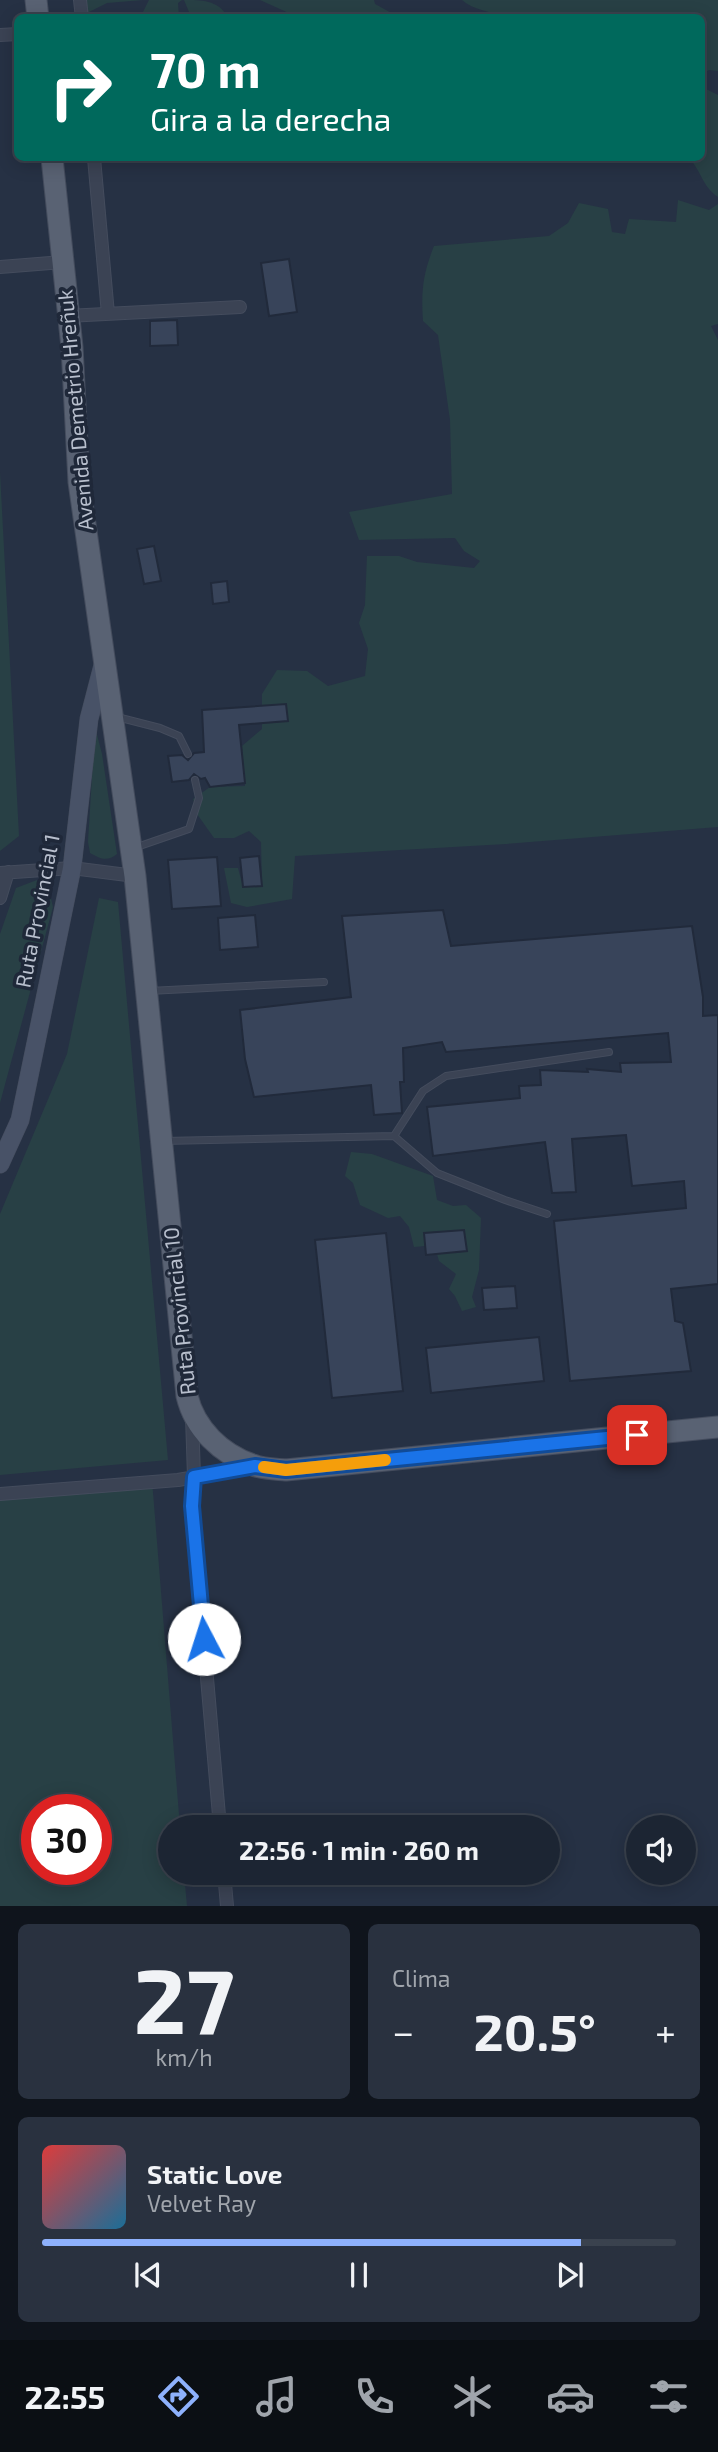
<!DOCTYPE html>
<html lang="es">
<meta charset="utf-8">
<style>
:root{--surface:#1c2533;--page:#29313f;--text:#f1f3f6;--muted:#a0a5ac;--line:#3a424e;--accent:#8eb1fc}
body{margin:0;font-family:"Exo 2",sans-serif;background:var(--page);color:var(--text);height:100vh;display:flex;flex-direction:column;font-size:26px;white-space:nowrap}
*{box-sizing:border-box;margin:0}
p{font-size:23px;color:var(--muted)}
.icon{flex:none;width:38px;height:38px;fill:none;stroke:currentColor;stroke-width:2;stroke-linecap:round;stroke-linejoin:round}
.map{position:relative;height:1906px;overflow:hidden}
.drawer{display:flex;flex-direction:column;gap:18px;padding:18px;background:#0f141c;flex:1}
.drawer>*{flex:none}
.hud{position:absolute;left:14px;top:14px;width:691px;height:147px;border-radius:10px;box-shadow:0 4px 18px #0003,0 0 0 2px var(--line);background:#00695c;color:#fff;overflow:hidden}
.controls{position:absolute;left:626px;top:1815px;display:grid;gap:14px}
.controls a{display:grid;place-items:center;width:70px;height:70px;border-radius:50%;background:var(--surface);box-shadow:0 4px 18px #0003,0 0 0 2px var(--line);font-size:35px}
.speed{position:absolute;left:21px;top:1794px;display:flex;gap:14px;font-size:35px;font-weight:700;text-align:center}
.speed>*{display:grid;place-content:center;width:91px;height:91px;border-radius:50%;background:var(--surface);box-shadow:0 4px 18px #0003,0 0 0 2px var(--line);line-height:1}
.speed .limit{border:10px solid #d22;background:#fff;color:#111}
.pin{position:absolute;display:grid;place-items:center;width:60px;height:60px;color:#fff;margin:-30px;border-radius:14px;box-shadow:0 4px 10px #0006}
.me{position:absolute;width:77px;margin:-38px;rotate:355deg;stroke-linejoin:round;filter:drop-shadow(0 0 5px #0008)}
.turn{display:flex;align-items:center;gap:24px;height:147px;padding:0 21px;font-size:32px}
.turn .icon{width:91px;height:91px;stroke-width:2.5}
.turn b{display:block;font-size:49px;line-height:60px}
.big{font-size:52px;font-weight:700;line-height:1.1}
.drawer .card{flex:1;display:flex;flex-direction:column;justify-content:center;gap:10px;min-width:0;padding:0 24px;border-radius:10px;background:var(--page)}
.drawer .dial{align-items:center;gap:0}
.dial b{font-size:91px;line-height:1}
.song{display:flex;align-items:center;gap:21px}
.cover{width:84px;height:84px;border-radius:10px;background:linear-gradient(135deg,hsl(0 70% 55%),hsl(200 70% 35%))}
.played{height:7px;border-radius:4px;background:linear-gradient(90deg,var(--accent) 85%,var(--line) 85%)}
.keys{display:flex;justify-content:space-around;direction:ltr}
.heat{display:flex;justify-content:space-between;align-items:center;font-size:38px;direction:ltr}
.drawer .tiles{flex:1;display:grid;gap:18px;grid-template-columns:1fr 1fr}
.card:last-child{grid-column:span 2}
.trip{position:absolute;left:158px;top:1815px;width:402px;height:70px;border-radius:35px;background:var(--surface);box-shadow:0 4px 18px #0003,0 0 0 2px var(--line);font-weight:700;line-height:70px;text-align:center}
.dock{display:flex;height:112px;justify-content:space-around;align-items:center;background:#0b0f14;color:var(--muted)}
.dock .icon{width:49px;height:49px}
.dock .active{color:var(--accent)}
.dock b{font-size:32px;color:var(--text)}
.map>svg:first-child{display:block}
</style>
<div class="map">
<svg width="718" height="1906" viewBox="0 0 718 1906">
<rect width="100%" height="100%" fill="#263144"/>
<!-- green -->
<path fill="#284045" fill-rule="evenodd" d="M75,0h68l-36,3 -20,10 -13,-4z
M149,0h33l-4,3 1,14h-43l5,-1z
M184,0c17,0 34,0 43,16l-14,1 -6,-3 -6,2 -12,-4z
M260,0h114l1,4 20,11v2h-91l-13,-3z
M462,0h256v71l-9,-1 -7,4v-56l-199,-1c-14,-7 -29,-6 -41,-17z
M702,83l4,6 12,6v102c-16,-11 -16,-25 -29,-39h13z
M678,200l31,10 9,-6v120l-7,2 7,14v487l-212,17 -211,12 -3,43 -45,8 -16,-4 -7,-35h14l5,19 19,-2 -1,-43 -12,-11 -15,7h-20l-17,-24 -4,-15 17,-12 35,-1 -3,-40 20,-17v-35l15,-24 30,1 21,15 37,-10 3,-27 -9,-26 6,-18 2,-49h32l18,6 57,6 6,-7 -16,-10 -9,-13 -96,2 -10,-28 103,-18 -2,-74 -12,-85 -15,-14c-2,-31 0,-47 11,-75l115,-10 19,-13 11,-20 29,6 4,23 13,2 4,-15 47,3z
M0,472l19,364 -19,15z
M95,727l7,27 15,100c-10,8 -16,5 -27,-1l-2,-11z
M37,880l11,6 5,21 -53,196v-169l16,-46z
M99,898l19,4 50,558 -168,15v-261l67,-160z
M351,1152l21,2 61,22 4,24 16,6 13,-1 15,13 -2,52 -7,27 4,10 -14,4 -7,-15 -6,-7 7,-15 -17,-13 -2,-7 29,-3 -2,-21 -39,3v13l-11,1 -5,-20 -9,-11 -12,2 -28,-13 -7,-22 -8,-7z
M152,1480l28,347h-10v45l14,1 3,33h-187v-413zM37,1810h59v59h-59z"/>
<!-- building -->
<path fill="#38445a" stroke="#212a3b" stroke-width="2" d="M289,259l8,53 -28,4 -8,-53z
M177,320l1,25 -28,1v-25z
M154,546l7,35 -17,3 -7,-35z
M227,581l2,21 -16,2 -2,-21z
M286,704l2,17 -49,4 6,58 -35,4 -5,-9 -4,1 -7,-5 -5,6 -17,2 -4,-26 14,-1 6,5 6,-7 10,-1 -2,-42z
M259,856l3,30 -19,1 -3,-29z
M217,857l4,49 -49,3 -4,-49z
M443,910l8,36 241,-20 11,71v19l15,-1v269l-47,5 4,32 8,2 8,48 -121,10 -16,-160 132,-13 -2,-27 -52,5 -6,-51 -54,4 4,53 -24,1 -7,-51 -112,14 -6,-49 93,-9 -1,-12 22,-1 -1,-15 48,2 -1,-3 34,3 -1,-9 51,-1 -3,-29 -222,19 -4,-10 -39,6 1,34h-4l2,31 -28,2 -3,-30 -117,12 -9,-38 -5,-49 111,-13 -9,-81z
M255,915l3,32 -38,3 -2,-32z
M464,1230l3,21 -41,4 -2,-22z
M386,1233l17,158 -71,7 -17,-158z
M515,1286l2,22 -33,2 -2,-22z
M539,1337l5,44 -113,12 -5,-45z"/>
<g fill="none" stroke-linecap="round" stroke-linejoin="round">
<!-- lane casing -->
<g stroke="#444c5d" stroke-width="8">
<path id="lane" d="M117,717l43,11 19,8 9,18
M134,848l55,-19 10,-31 -4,-18
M149,991l175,-9
M394,1136l29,-45 23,-15 163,-24
M164,1141l230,-5 43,37 68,27 42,14"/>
</g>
<!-- street casing -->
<g stroke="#444c5d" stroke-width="14">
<path id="street" d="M80,0l2,18
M0,35l18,-1
M94,158l14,156
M0,267l63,-5
M67,316l173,-9
M0,873l72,-5 63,8
M0,898l8,-26
M192,1417l2,60 -2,29 28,321
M0,1494l178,-14 75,-13
M224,1872l3,34"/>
</g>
<!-- secondary casing -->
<g stroke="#444c5d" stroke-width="19">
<path id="secondary" d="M0,1164l20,-44 52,-252 17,-149 14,-54"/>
</g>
<!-- primary casing -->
<g stroke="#444c5d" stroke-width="23">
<path id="primary" d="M36,0l2,18
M52,158l20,189 7,135 56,394 52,520c8,33 34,58 66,69 10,4 23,4 33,5l432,-43"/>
</g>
<!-- lane -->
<use href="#lane" stroke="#3b4354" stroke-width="6"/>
<!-- street -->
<use href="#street" stroke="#3b4354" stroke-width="12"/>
<!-- secondary -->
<use href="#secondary" stroke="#485267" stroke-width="18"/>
<!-- primary -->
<use href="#primary" stroke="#596273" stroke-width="21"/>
</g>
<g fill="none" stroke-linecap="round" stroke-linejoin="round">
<!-- route casing -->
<g stroke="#114b97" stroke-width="18">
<path id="route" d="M204,1639l-12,-133 2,-29 61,-11 31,4 351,-35"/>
</g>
<!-- route -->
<use href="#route" stroke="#1a73e8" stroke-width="12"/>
<!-- slow -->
<path stroke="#f59e0b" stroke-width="12" d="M264,1467l22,3 99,-10"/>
</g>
<g text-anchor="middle" stroke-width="7" stroke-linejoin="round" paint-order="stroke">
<!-- street labels -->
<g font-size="21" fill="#b8bfcd" stroke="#1f2839">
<text transform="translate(76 410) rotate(-95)" y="7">Avenida Demetrio Hreñuk</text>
<text transform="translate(38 911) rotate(-79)" y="7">Ruta Provincial 1</text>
<text transform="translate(180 1311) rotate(-96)" y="7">Ruta Provincial 10</text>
</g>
</g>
</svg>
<div class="controls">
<a><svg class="icon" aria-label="sound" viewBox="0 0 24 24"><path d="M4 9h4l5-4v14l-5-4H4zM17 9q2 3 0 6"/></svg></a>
</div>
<div class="speed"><div class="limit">30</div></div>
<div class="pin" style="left:637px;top:1435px;background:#d93025"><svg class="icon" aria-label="arrive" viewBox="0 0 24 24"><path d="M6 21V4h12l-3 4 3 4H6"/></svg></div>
<svg class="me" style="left:204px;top:1639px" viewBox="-20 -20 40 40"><circle r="19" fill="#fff"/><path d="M0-13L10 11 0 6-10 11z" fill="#1a73e8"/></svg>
<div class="trip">22:56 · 1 min · 260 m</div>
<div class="hud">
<div class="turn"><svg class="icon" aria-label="right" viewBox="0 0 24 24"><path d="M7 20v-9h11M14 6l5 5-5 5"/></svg><div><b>70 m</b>Gira a la derecha</div></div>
</div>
</div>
<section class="drawer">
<div class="tiles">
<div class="card dial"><b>27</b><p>km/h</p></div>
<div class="card"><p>Clima</p>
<div class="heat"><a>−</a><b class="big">20.5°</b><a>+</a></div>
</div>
<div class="card">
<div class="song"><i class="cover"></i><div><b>Static Love</b><p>Velvet Ray</p></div></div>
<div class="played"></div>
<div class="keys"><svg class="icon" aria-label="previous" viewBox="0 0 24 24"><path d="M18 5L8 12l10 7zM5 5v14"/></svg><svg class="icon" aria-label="pause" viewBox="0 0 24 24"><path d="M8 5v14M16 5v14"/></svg><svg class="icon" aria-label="next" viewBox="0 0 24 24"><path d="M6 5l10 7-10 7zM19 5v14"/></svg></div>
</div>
</div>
</section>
<nav class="dock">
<b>22:55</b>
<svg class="icon active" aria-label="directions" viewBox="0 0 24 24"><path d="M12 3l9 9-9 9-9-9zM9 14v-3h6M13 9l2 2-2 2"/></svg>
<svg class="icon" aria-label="music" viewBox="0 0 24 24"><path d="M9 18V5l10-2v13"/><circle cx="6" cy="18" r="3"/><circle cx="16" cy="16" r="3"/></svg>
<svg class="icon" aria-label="phone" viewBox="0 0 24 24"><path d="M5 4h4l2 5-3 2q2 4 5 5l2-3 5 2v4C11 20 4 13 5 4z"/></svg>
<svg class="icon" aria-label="climate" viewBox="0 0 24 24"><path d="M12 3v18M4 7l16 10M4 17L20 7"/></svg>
<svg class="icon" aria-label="car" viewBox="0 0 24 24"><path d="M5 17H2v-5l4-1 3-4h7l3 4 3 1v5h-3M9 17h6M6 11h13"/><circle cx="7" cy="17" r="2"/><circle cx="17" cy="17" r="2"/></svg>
<svg class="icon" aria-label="filters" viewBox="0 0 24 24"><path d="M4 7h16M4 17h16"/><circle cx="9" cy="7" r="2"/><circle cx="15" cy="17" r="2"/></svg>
</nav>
